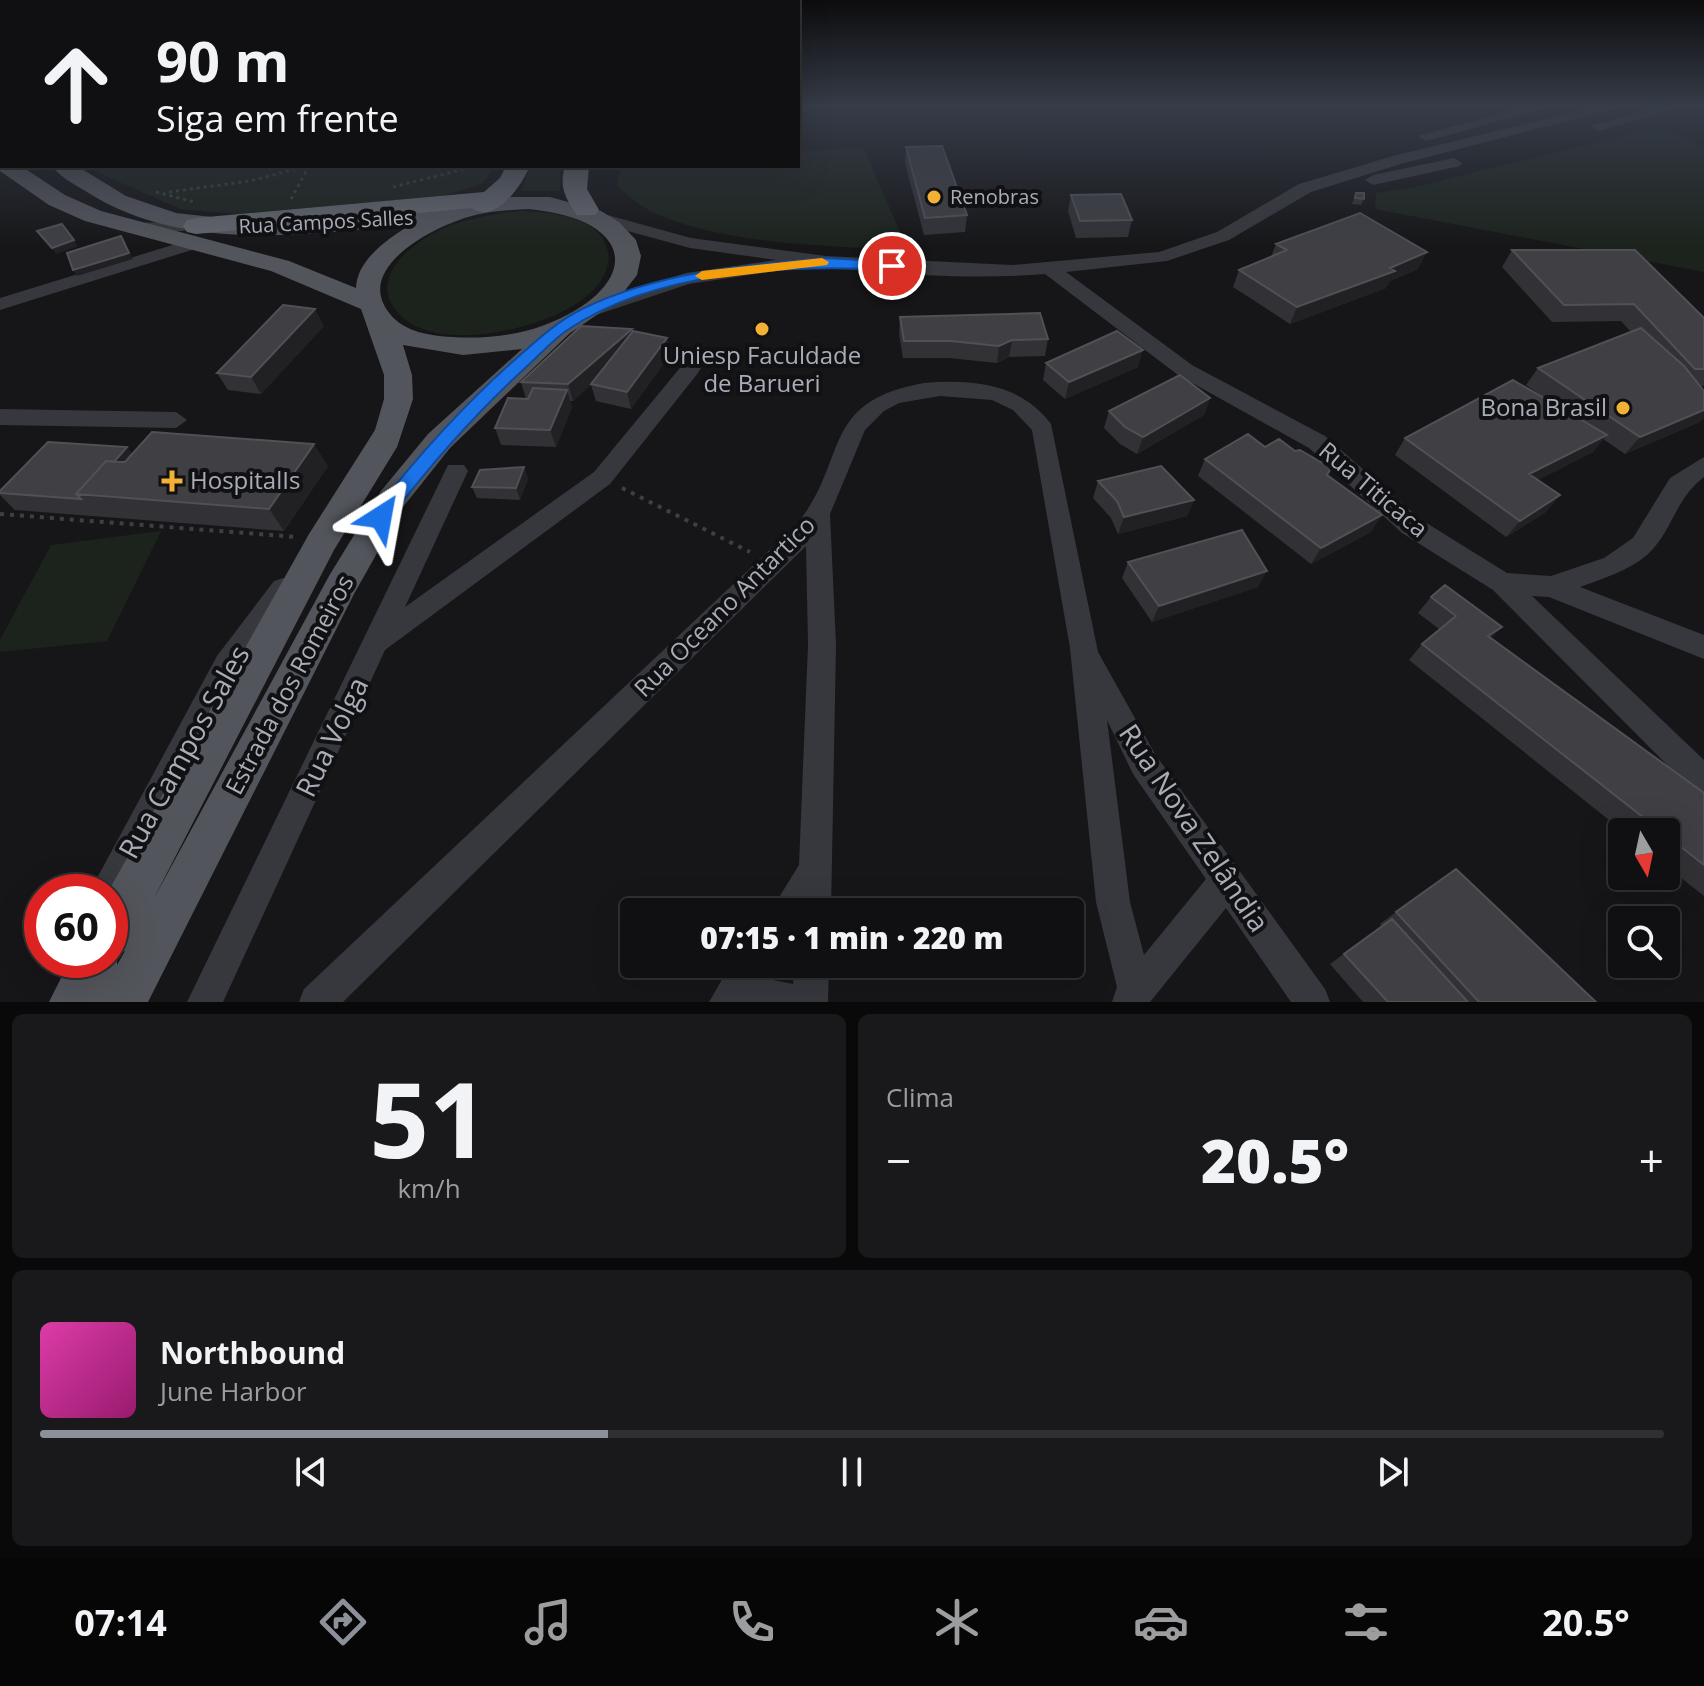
<!DOCTYPE html>
<html lang="pt">
<meta charset="utf-8">
<style>
:root{--surface:#101012;--page:#19191b;--text:#f1f3f6;--muted:#9c9d9f;--line:#303032;--accent:#8c9099}
body{margin:0;font-family:"Open Sans",sans-serif;background:var(--page);color:var(--text);height:100vh;display:flex;flex-direction:column;font-size:30px;white-space:nowrap}
*{box-sizing:border-box;margin:0}
p{font-size:26px;color:var(--muted)}
.icon{flex:none;width:44px;height:44px;fill:none;stroke:currentColor;stroke-width:2;stroke-linecap:round;stroke-linejoin:round}
.map{position:relative;height:1002px;overflow:hidden}
.panel{display:flex;flex-direction:column;gap:12px;padding:12px;background:#09090a;flex:1}
.panel>*{flex:none}
.guide{position:absolute;left:0px;top:0px;width:800px;height:168px;box-shadow:0 8px 32px #0002,0 0 0 2px var(--line);background:#101012;color:var(--text);overflow:hidden}
.needle{width:52px;rotate:171deg}
.tools{position:absolute;left:1608px;top:818px;display:grid;gap:16px}
.tools a{display:grid;place-items:center;width:72px;height:72px;border-radius:8px;background:var(--surface);box-shadow:0 8px 32px #0002,0 0 0 2px var(--line);font-size:40px}
.speed{position:absolute;left:24px;top:874px;display:flex;gap:16px;font-size:40px;font-weight:700;text-align:center}
.speed>*{display:grid;place-content:center;width:104px;height:104px;border-radius:50%;background:var(--surface);box-shadow:0 8px 32px #0002,0 0 0 2px var(--line);line-height:1}
.speed .limit{border:12px solid #d22;background:#fff;color:#111}
.pin{position:absolute;display:grid;place-items:center;width:68px;height:68px;color:#fff;margin:-34px;border:4px solid #fff;border-radius:50%;box-shadow:0 2px 8px #0007}
.me{position:absolute;width:88px;margin:-44px;rotate:34deg;stroke-linejoin:round;filter:drop-shadow(0 0 6px #0008)}
.turn{display:flex;align-items:center;gap:28px;height:168px;padding:0 24px;font-size:36px}
.turn .icon{width:104px;height:104px;stroke-width:2.5}
.turn b{display:block;font-size:56px;line-height:68px}
.big{font-size:60px;font-weight:800;line-height:1.1}
.panel .widget{flex:1;display:flex;flex-direction:column;justify-content:center;gap:12px;min-width:0;padding:0 28px;border-radius:12px;background:var(--page)}
.panel .dial{align-items:center;gap:0}
.dial b{font-size:104px;line-height:1}
.song{display:flex;align-items:center;gap:24px}
.cover{width:96px;height:96px;border-radius:12px;background:linear-gradient(135deg,hsl(320 70% 55%),hsl(320 70% 35%))}
.played{height:8px;border-radius:4px;background:linear-gradient(90deg,var(--accent) 35%,var(--line) 35%)}
.keys{display:flex;justify-content:space-around;direction:ltr}
.heat{display:flex;justify-content:space-between;align-items:center;font-size:44px;direction:ltr}
.panel .tiles{flex:1;display:grid;gap:12px;grid-template-columns:1fr 1fr}
.widget:last-child{grid-column:span 2}
.trip{position:absolute;left:620px;top:898px;width:464px;height:80px;border-radius:8px;background:var(--surface);box-shadow:0 8px 32px #0002,0 0 0 2px var(--line);font-weight:800;line-height:80px;text-align:center}
.tabs{display:flex;height:128px;justify-content:space-around;align-items:center;background:#060607;color:var(--muted)}
.tabs .icon{width:56px;height:56px}
.tabs .active{color:var(--accent)}
.tabs b{font-size:36px;color:var(--text)}
.map>svg:first-child{display:block}
</style>
<div class="map">
<svg width="1704" height="1002" viewBox="0 0 1704 1002">
<rect width="100%" height="100%" fill="#161618"/>
<!-- green -->
<path fill="#1c231d" d="M1659,127l45,19v126l-329,-63 1,-16 39,-6z
M863,147l45,103c-73,-4 -245,-4 -291,-66l4,-18h177v-14z
M84,166h406l3,4 -11,14 -38,12 -207,18 -57,-5z
M531,166h29v25h-39z
M522,211c28,2 75,4 85,37 6,18 -6,36 -20,48 -39,34 -173,67 -198,2 -5,-14 2,-29 11,-39 31,-34 78,-44 122,-48z
M161,531l-54,110 -107,11v-12l51,-95z"/>
<g fill="none" stroke-linecap="round" stroke-linejoin="round">
<!-- path-far2 -->
<path stroke="#3d3f44" stroke-width="3" stroke-dasharray="3 4" stroke-linecap="butt" d="M393,187l83,-21
M156,192l38,10
M169,192l81,-11 56,-15
M291,199l18,-33"/>
<!-- path-far1 -->
<path stroke="#3d3f44" stroke-width="4" stroke-dasharray="4 6" stroke-linecap="butt" d="M622,488l128,64
M0,514l297,23"/>
<!-- path -->
<path stroke="#3d3f44" stroke-width="5" stroke-dasharray="5 8" stroke-linecap="butt" d="M841,907l243,-5"/>
<!-- minor -->
<path fill="#37383d" fill-rule="evenodd" d="M1525,107h26l-125,34 -8,-5z
M1596,107h27l-219,56 -93,29 -82,48 -62,21 -101,11 126,93 133,71 95,83 87,54 44,3 53,-18 29,-20 37,-60 34,-21v20c-29,22 -32,55 -56,77 -19,17 -44,24 -68,33l124,48v24l-155,-62 -17,-1 172,164v35l-11,-4 -200,-201 -91,-57 -93,-85 -131,-73 -133,-101c-83,7 -186,-2 -269,-13l9,5 -2,4 -94,14 -99,33 -10,-6 3,-4 103,-34 90,-13 -86,-12 -92,-25 -3,-4 9,-5 87,24 135,18 186,9 147,-13 58,-20 82,-48 94,-28z
M1655,107h25l-81,24 -8,-5z
M1454,158l8,5 -2,3 -87,19 -8,-5 8,-5z
M196,221l6,1v8l-66,3 -9,-5 9,-5z
M192,239l9,5 -3,4 -198,62v-12z
M691,361l7,2 3,5 -3,5 -88,111 -225,166 -162,352h-36l261,-537h16l4,6 -63,136 189,-135 90,-109z
M924,383c48,-4 96,0 127,41l47,228 57,102 170,235 5,13h-39l-65,-94 -76,94h-38l5,-15 -21,-85 -26,-254 -38,-218 -19,-20 -21,-10 -52,-4 -41,7 -15,8 -19,19 -35,84 6,131 -5,267h-61l29,-47 9,-220 -2,-99 -463,456h-44l5,-13 491,-463c55,-64 22,-124 129,-143zM1107,720l26,54 73,105 -62,76 -14,-53z
M0,409l176,3 11,8 -11,8 -176,-3z
M283,578l9,3 4,7 -4,7 -55,77 -117,232 -10,4v-16h-19l5,-12 121,-224 57,-75z
M731,964h38l-6,14 30,6 2,-20h34l-1,38h-119z"/>
<!-- major -->
<path fill="#53555c" fill-rule="evenodd" d="M0,117h2v14h-2z
M0,161l2,5h19l44,29 36,16 188,50 67,27c1,-29 33,-50 56,-64 -107,11 -230,29 -325,-32 -12,-7 -27,-15 -35,-26h25l49,30 50,17 72,8 196,-11 57,-13h49l51,14 18,11 17,18 5,16 -4,19 -21,27 -46,31 -120,115 -47,59 -49,87 -206,408h-49l2,-3 -2,3h-50l21,-42h40l-2,-68 201,-358 66,-104 9,-31v-24l-23,-66 -90,-38 -186,-50 -36,-16 -49,-34zM529,209c113,11 112,80 13,117 -28,10 -60,13 -90,11 -21,-1 -48,-5 -62,-23 -38,-46 44,-87 78,-97 20,-6 41,-7 61,-8zM403,345l60,10 59,-6 -94,85 -47,57 -52,85 -176,324 181,-350 63,-103 16,-48 -1,-24zM125,951l-8,14v-11z"/>
<!-- highway -->
<path fill="#63666e" fill-rule="evenodd" d="M0,145h2v14h-2z
M506,166h24c-8,19 -35,59 -58,42l-276,26 -9,-2 -4,-6 4,-6 9,-2 288,-26 16,-14z
M565,166h24l-2,23 12,21 -4,5h-18c-12,-17 -18,-28 -12,-49z"/>
</g>
<!-- wall -->
<path fill="#323236" d="M906,147l61,68 -2,17 -41,3 -19,-72z
M1356,193l8,6 -3,6 -9,-1z
M1071,195l61,25 -4,17 -52,1 -8,-27z
M1276,244l142,25 -28,12 -4,7 -96,36 -57,-37 6,-17 32,-13z
M1512,250l192,68v68h-4v36l-75,32 -22,-15 -10,13 -55,28 22,15 -14,17 -40,25 -111,-82 10,-17 139,-40 -18,-13 12,-17 93,-36 -10,-11 -69,1 -50,-55z
M900,317l148,22 -3,17 -36,1 -12,6 -48,-5h-46l-4,-24z
M324,326l-63,68 -33,-4 -11,-17z
M632,329v3l35,6 3,17 -39,54 -35,-8 -5,-16 -18,16h-3l2,6 -16,40 -55,-2 -6,-17 31,-29 -5,-17z
M1046,363l92,4 -73,32 -22,-19z
M1210,398l-6,17 -67,39 -17,-10 -16,-16 5,-17z
M1265,447l62,28 44,57 -60,32 -113,-88 7,-17z
M133,454l195,12 -44,65 -269,-21 -15,-15v-4z
M524,467l4,12 -8,21 -43,-2 -5,-11z
M1098,481l96,19 -7,16 -69,18 -7,-16 -18,-20z
M1128,562l130,25 -106,35 -30,-44z
M1431,597l273,196v103l-38,-30v-34h-42l-215,-172 13,-16 17,-15 -21,-16z
M1396,912l200,90h-233l-33,-38 52,-38 -2,-2z"/>
<!-- shaded-wall -->
<path fill="#212124" d="M121,236l12,23 -56,17 -4,-6z
M74,240l4,6 -22,8 -4,-6z
M1427,252l-9,17 -28,12 -4,7 -96,36 7,-17z
M315,309l9,17 -63,68 -10,-17z
M632,329l3,17 -62,55 -5,-17z
M667,338l3,17 -39,54 -4,-17z
M1012,340l-3,17 -12,6 2,-17z
M1143,350l-5,17 -73,32 4,-17z
M567,390l5,17 -16,40 -6,-17z
M1210,398l-6,17 -67,39 6,-17z
M1704,410v8l-4,4 -75,32 15,-17z
M1607,435l-14,17 -77,39 13,-17z
M314,444l14,22 -44,65 -15,-22z
M127,447l14,17 -56,31z
M524,467l4,12 -8,21 -4,-12z
M1560,495l-14,17 -40,25 14,-16z
M1194,500l-7,16 -69,18 6,-17z
M1382,515l-11,17 -60,32 10,-16z
M1267,571l-9,16 -106,35 7,-16z
M1502,627l-15,16 1,-7z"/>
<!-- building -->
<path fill="#3f3f44" stroke="#4f5156" stroke-width="2" d="M942,146l25,69 -42,3 -19,-71z
M1356,193h8v6l-9,-1z
M1121,194l11,26 -52,1 -9,-26z
M1360,213l67,39 -37,16 5,3 -98,36 -58,-37 48,-20 -11,-6z
M62,224l12,16 -22,8 -15,-17z
M121,236l8,17 -56,17 -6,-17z
M1512,250h123l69,68v51h-9l-61,-65 -70,1z
M283,305l32,4 -64,68 -34,-4z
M1040,313l8,26 -36,1 -13,6 -48,-5h-47l-4,-24z
M581,326l51,3 -64,55 -47,-2z
M1641,328l43,38 20,25v19l-64,27 -102,-69z
M633,331l34,7 -40,54 -36,-8z
M1117,331l26,19 -74,32 -23,-19z
M1180,375l30,23 -67,39 -18,-10 -16,-16z
M1513,380l94,55 -78,39 31,21 -40,26 -115,-83z
M533,388l34,2 -17,40 -55,-2 13,-30 20,1z
M152,432l162,12 -45,65 -193,-15 30,-33 19,1z
M1248,434l17,13 14,-8 16,12 5,-1 31,18 -4,7 55,40 -61,33 -116,-89z
M48,442l79,5 -13,15 -8,-1 -30,33 5,5 -81,-6v-2z
M1161,466l33,34 -70,17 -7,-16 -19,-20z
M524,467l-8,21 -44,-1 8,-17z
M1242,530l25,41 -108,35 -31,-44z
M1445,585l57,42 -14,9 216,157v72l-38,-30v-3h-4l-240,-188 34,-28 -25,-19z
M1456,869l140,133h-117l-83,-90z
M1392,919l76,83h-80l-44,-48z"/>
<!-- sky -->
<linearGradient id="sky" x2="0" y2="1"><stop stop-color="#0c0c0d"/><stop offset="0.43" stop-color="#363c48"/><stop offset="1" stop-color="#363c48" stop-opacity="0"/></linearGradient>
<rect width="1704" height="247" fill="url(#sky)"/>
<!-- route -->
<path fill="#1a73e8" stroke="#114b97" stroke-width="2" d="M826,258l66,4 7,4 -7,4c-101,-6 -235,0 -323,59 -16,10 -30,27 -45,40 -52,48 -95,97 -137,153h-13v-10c42,-54 85,-102 136,-148 23,-20 44,-41 72,-55 76,-37 162,-44 244,-51z"/>
<!-- slow -->
<path fill="#f59e0b" d="M822,258l7,4 -2,3 -125,15 -7,-4 7,-5z"/>
<!-- markers -->
<g fill="#f2b134" stroke="#111113" stroke-width="3">
<circle cx="934" cy="197" r="8"/>
<circle cx="762" cy="329" r="8"/>
<circle cx="1623" cy="408" r="8"/>
<path d="M168 469h8v8h8v8h-8v8h-8v-8h-8v-8h8z"/>
</g>
<g text-anchor="middle" stroke-width="8" stroke-linejoin="round" paint-order="stroke">
<!-- far-poi labels -->
<g font-size="20" fill="#a8adb8" stroke="#111113" text-anchor="start">
<text x="950" y="204">Renobras</text>
</g>
<!-- far-street labels -->
<g font-size="20" fill="#a8adb8" stroke="#111113">
<text transform="translate(326 222) rotate(-3)" y="7">Rua Campos Salles</text>
</g>
<!-- poi labels -->
<g font-size="24" fill="#a8adb8" stroke="#111113">
<text x="762" y="364">Uniesp Faculdade<tspan x="762" dy="28">de Barueri</tspan></text>
<text x="1607" y="416" text-anchor="end">Bona Brasil</text>
<text x="190" y="489" text-anchor="start">HospitalIs</text>
</g>
<!-- street labels -->
<g font-size="24" fill="#a8adb8" stroke="#111113">
<text transform="translate(1373 490) rotate(40)" y="8">Rua Titicaca</text>
<text transform="translate(725 607) rotate(-45)" y="8">Rua Oceano Antartico</text>
<text transform="translate(290 685) rotate(-62)" y="8">Estrada dos Romeiros</text>
</g>
<!-- near-street labels -->
<g font-size="28" fill="#a8adb8" stroke="#111113">
<text transform="translate(332 737) rotate(-64)" y="10">Rua Volga</text>
<text transform="translate(184 752) rotate(-61)" y="10">Rua Campos Sales</text>
<text transform="translate(1194 828) rotate(56)" y="10">Rua Nova Zelândia</text>
</g>
</g>
</svg>
<div class="tools">
<a><svg class="needle" viewBox="-14 -14 28 28"><path d="M0-13l5 13h-10z" fill="#e53935"/><path d="M0 13l5-13h-10z" fill="#9c9d9f"/></svg></a>
<a><svg class="icon" aria-label="search" viewBox="0 0 24 24"><circle cx="10" cy="10" r="6"/><path d="M15 15l6 6"/></svg></a>
</div>
<div class="speed"><div class="limit">60</div></div>
<div class="pin" style="left:892px;top:266px;background:#d93025"><svg class="icon" aria-label="arrive" viewBox="0 0 24 24"><path d="M6 21V4h12l-3 4 3 4H6"/></svg></div>
<svg class="me" style="left:381px;top:517px" viewBox="-20 -20 40 40"><path d="M0-17L14 15 0 8-14 15z" fill="#1a73e8" stroke="#fff" stroke-width="4"/></svg>
<div class="trip">07:15 · 1 min · 220 m</div>
<div class="guide">
<div class="turn"><svg class="icon" aria-label="ahead" viewBox="0 0 24 24"><path d="M12 20V5M6 11l6-6 6 6"/></svg><div><b>90 m</b>Siga em frente</div></div>
</div>
</div>
<section class="panel">
<div class="tiles">
<div class="widget dial"><b>51</b><p>km/h</p></div>
<div class="widget"><p>Clima</p>
<div class="heat"><a>−</a><b class="big">20.5°</b><a>+</a></div>
</div>
<div class="widget">
<div class="song"><i class="cover"></i><div><b>Northbound</b><p>June Harbor</p></div></div>
<div class="played"></div>
<div class="keys"><svg class="icon" aria-label="previous" viewBox="0 0 24 24"><path d="M18 5L8 12l10 7zM5 5v14"/></svg><svg class="icon" aria-label="pause" viewBox="0 0 24 24"><path d="M8 5v14M16 5v14"/></svg><svg class="icon" aria-label="next" viewBox="0 0 24 24"><path d="M6 5l10 7-10 7zM19 5v14"/></svg></div>
</div>
</div>
</section>
<nav class="tabs">
<b>07:14</b>
<svg class="icon active" aria-label="directions" viewBox="0 0 24 24"><path d="M12 3l9 9-9 9-9-9zM9 14v-3h6M13 9l2 2-2 2"/></svg>
<svg class="icon" aria-label="music" viewBox="0 0 24 24"><path d="M9 18V5l10-2v13"/><circle cx="6" cy="18" r="3"/><circle cx="16" cy="16" r="3"/></svg>
<svg class="icon" aria-label="phone" viewBox="0 0 24 24"><path d="M5 4h4l2 5-3 2q2 4 5 5l2-3 5 2v4C11 20 4 13 5 4z"/></svg>
<svg class="icon" aria-label="climate" viewBox="0 0 24 24"><path d="M12 3v18M4 7l16 10M4 17L20 7"/></svg>
<svg class="icon" aria-label="car" viewBox="0 0 24 24"><path d="M5 17H2v-5l4-1 3-4h7l3 4 3 1v5h-3M9 17h6M6 11h13"/><circle cx="7" cy="17" r="2"/><circle cx="17" cy="17" r="2"/></svg>
<svg class="icon" aria-label="filters" viewBox="0 0 24 24"><path d="M4 7h16M4 17h16"/><circle cx="9" cy="7" r="2"/><circle cx="15" cy="17" r="2"/></svg>
<b>20.5°</b>
</nav>
